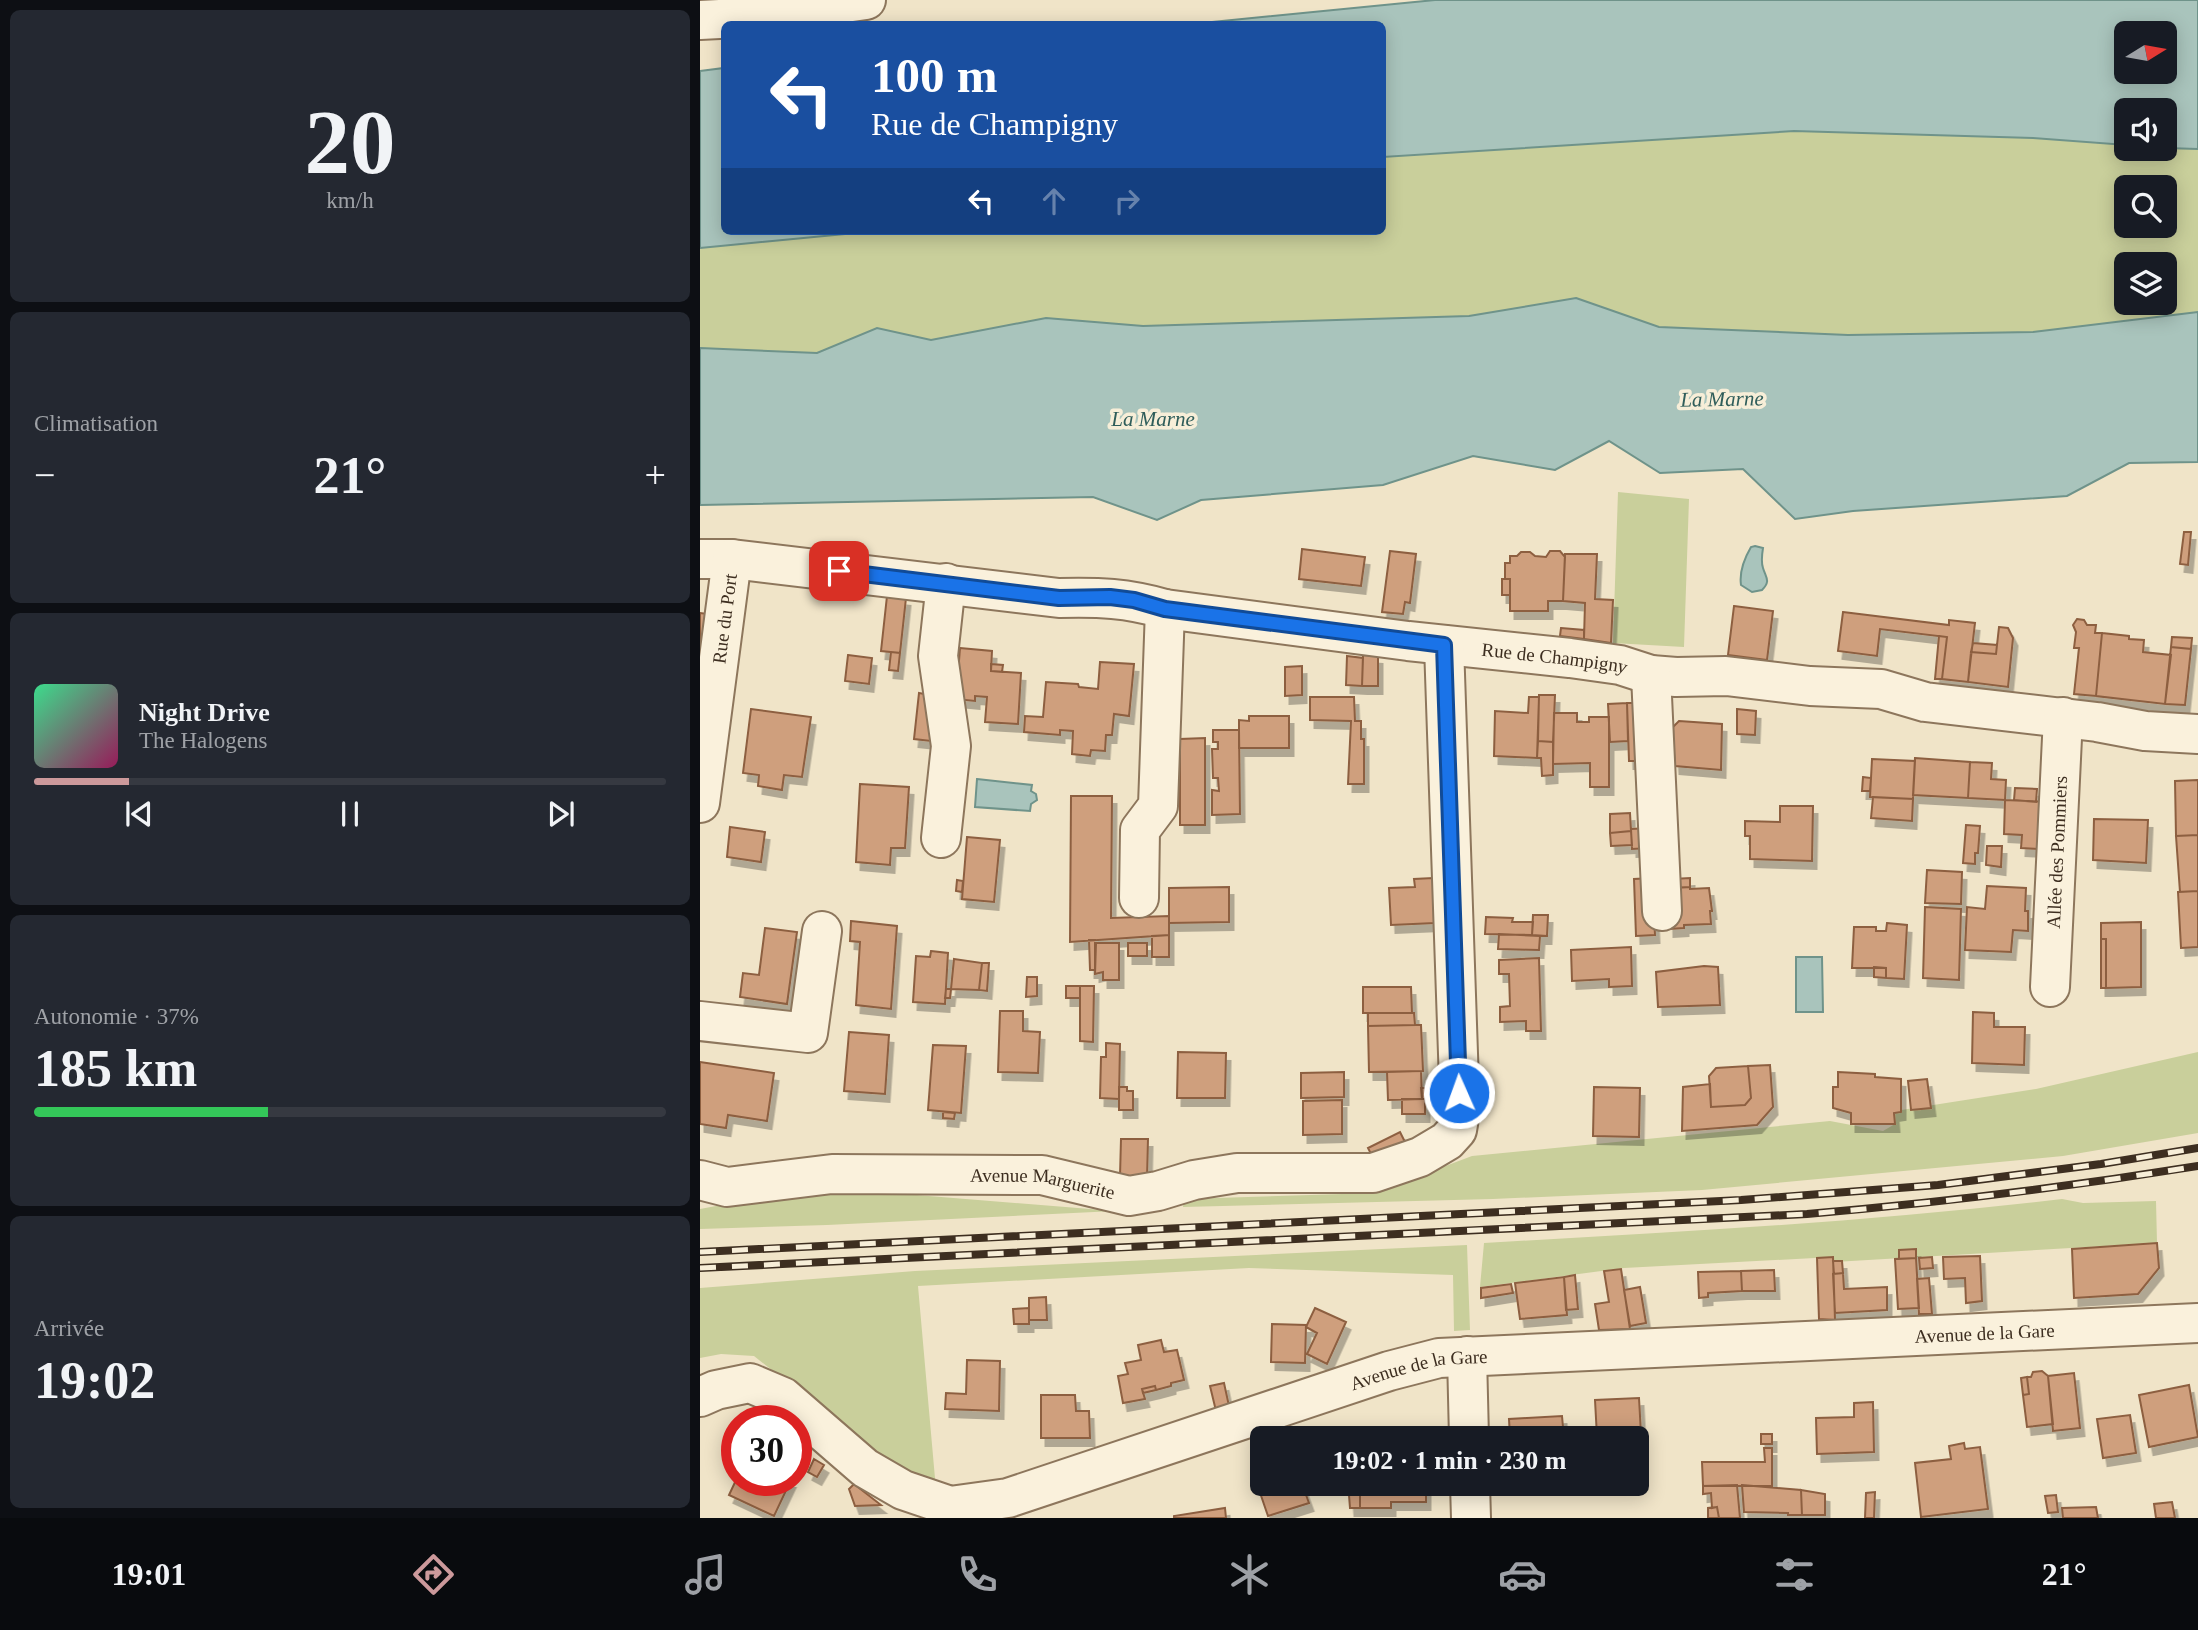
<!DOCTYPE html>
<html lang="fr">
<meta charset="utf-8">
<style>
:root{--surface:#171b24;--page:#242831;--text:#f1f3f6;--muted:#9ea1a6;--line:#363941;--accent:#cc999b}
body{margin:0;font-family:"Times New Roman",serif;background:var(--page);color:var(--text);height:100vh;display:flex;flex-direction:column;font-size:26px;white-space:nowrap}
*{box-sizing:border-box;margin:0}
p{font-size:23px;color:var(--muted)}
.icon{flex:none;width:38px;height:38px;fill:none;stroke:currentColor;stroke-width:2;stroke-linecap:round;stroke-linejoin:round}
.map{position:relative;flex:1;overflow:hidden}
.details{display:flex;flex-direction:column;gap:10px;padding:10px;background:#0d0f14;width:700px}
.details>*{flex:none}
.top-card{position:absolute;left:21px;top:21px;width:665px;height:214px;border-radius:10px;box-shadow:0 4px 18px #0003;background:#1a4fa0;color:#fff;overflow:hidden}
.needle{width:46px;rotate:79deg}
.controls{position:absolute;left:1414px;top:21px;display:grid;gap:14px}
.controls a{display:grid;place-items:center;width:63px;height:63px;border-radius:10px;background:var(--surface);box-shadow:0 4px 18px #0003;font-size:35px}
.speed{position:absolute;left:21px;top:1405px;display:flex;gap:14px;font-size:35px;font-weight:700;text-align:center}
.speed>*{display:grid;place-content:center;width:91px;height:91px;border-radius:50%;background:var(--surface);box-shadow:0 4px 18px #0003;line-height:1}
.speed .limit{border:10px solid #d22;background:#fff;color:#111}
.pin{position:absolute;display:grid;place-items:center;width:60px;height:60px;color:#fff;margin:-30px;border-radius:14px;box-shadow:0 4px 10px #0006}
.me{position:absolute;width:77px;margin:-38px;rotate:358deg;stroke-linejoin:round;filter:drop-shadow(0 0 5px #0008)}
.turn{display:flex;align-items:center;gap:24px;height:147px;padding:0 35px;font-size:32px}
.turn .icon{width:91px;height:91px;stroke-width:2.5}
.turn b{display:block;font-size:49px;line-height:60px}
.lanes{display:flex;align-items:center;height:66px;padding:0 35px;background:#0003;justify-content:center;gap:35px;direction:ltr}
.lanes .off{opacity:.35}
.big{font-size:52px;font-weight:600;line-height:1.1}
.details .card{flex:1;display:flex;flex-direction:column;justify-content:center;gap:10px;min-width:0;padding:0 24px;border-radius:10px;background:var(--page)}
.details .dial{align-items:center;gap:0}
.dial b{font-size:91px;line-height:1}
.song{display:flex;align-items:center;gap:21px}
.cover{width:84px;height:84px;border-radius:10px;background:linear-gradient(135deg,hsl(150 70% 55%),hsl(330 70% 35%))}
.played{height:7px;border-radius:4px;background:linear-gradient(90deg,var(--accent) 15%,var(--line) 15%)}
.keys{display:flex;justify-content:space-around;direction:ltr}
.heat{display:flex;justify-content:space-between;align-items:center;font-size:38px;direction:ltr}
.charge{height:10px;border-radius:5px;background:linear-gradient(90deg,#34c759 37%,var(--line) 0)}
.trip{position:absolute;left:550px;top:1426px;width:399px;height:70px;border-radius:10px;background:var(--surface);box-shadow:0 4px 18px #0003;font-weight:600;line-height:70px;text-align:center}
.tab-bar{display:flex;height:112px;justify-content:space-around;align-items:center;background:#090b0e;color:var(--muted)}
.tab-bar .icon{width:49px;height:49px}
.tab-bar .on{color:var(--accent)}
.tab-bar b{font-size:32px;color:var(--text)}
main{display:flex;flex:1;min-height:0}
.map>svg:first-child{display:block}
</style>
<main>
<section class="details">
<div class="card dial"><b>20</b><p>km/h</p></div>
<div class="card"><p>Climatisation</p>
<div class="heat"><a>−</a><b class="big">21°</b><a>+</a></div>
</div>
<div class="card">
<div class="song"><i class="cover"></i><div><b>Night Drive</b><p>The Halogens</p></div></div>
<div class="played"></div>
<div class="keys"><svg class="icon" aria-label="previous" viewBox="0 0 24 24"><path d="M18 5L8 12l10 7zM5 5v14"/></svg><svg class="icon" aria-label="pause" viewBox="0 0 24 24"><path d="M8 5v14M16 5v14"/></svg><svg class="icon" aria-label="next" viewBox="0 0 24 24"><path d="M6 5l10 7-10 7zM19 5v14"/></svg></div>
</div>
<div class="card"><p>Autonomie · 37%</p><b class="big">185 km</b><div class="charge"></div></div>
<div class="card"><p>Arrivée</p><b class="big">19:02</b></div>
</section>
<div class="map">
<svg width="1498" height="1518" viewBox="0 0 1498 1518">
<defs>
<filter id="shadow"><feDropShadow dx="4.5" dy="8" stdDeviation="0" flood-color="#0004"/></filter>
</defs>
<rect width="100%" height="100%" fill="#f0e4c8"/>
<!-- green -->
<path fill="#c9cf9b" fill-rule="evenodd" d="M1094,131l239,7 93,7v4h72v163l-165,20 -185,3 -189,-8 -83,-29 -107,18 -326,10 -97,-8 -115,22 -54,-12 -60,25 -117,-5v-100l145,-14 14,-3h523l1,-74zM1426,187h39v39h-39zM1426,264h39v39h-39z
M918,492l71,7 -5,148 -71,-4z
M1498,1052v81l-135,23 -361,34 -209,9 -310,8 1,-8 190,-6 98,-37 358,-35 53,10 12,-7v-13l141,-22z
M118,1187l297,24 -288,14 -127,4v-20z
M1362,1199l21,4 73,-2 1,42 -323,19 -1,-5 -209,11 -144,19 4,-44c193,-11 386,-21 578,-44z
M767,1245l3,85 -16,1 -1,-56 -204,-7 -331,18 19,215 -183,-145 -33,-2 -21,4v-70l215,-17z"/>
<!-- water -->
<path fill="#a9c4bc" stroke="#6f938a" stroke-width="2" fill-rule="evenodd" d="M735,0h763v149l-33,-1v-38h-39v35l-93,-7 -239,-7 -411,26 -1,-133h-190zM1426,33h39v39h-39z
M24,68v163h135l-14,3 -145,14v-177z
M876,298l83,29 189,8 185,-3 165,-20v150l-69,1 -62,33 -214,15 -58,8 -52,-50 -83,4 -51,-32 -54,29 -82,-14 -90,29 -182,15 -44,20 -64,-23 -393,8v-157l117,5 60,-25 54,12 115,-22 97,8 326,-10z
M1055,546l8,2c-1,6 -2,14 0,20 3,10 8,13 -1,22l-10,2 -11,-7c-2,-14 3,-26 10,-38z
M277,779l55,6 -1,6 5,3 1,6 -6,4 -1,7 -55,-4z
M1096,957h26l1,55h-27z"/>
<!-- building -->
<path fill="#cf9f7d" stroke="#8d5f41" stroke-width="2" filter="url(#shadow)" d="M1484,532h7l-3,33 -8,-1z
M602,549l63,8 -4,29 -62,-7z
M690,551l26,3 -6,49 -5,-1 -2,12 -21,-2z
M850,551h10l5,6 -2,44h-15v10h-38v-32h-5v-16h5v-7h7l4,-4h9l5,4 11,1z
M865,554h32l-2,45 18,1 -2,43 -27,-4 1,-36 -22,-2z
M802,579h8v16h-8z
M187,596l19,2 -6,55 -19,-2z
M1034,606l39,5 -6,49 -39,-5z
M1143,612l106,13v-5l26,3 -7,59 -26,-3 5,-42 -67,-8 -3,27 -39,-5z
M0,613l8,1 -8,54z
M1377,619l7,1 3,5h9l-1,8h7l-6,63 -22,-2 5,-46h-5l2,-16 -3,-7z
M1299,627l9,1 5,10 -5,49 -40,-5 3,-30 25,2z
M861,628l23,2v9l-24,-3z
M1402,633l27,3v3l15,1 -1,12 28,3 -6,49 -69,-8z
M1239,636l8,1 -5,42h-7z
M1472,637l20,1 -1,11 -20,-2z
M1273,643l24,2 -1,9 -25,-2z
M1471,647l20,2 -6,56 -20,-1z
M260,648l32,3 -1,20 30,2 -3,51 -33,-2 2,-25 -12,-1v5l-19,-2z
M191,652l9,1 -2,18 -9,-1z
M148,655l24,3 -3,26 -24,-3z
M663,655l15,1v30h-16z
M647,656l16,2 -1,28 -16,-1z
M400,662l34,2 -5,52 -15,-2 -2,21h-6l-1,16 -14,-1 -1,6 -18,-2 1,-23 -13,-1v5l-36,-3 1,-16 18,1 3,-35 32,2 1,3 19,2z
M291,664l12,1 -1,7 -11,-1z
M602,666v29l-17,1v-29z
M219,693l17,3 -5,45 -17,-2z
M839,695h16l-2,47 -15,-1z
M610,697h44l1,24h6v18h3v45h-16l3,-63 -41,-1z
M829,697h10l-2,61 -43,-2 1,-45 33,2z
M927,703h17l3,58h-18z
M927,703l1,38 -18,1 -2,-38z
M51,709l60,8 -9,60 -18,-2 -2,15 -24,-4 1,-11 -16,-2z
M1037,709l19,2 -1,24 -18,-1z
M854,713h23v9h12v-5h20v70h-19v-24l-37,1z
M549,716h40v32h-50v-28l10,1z
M979,721l43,3 -1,46 -46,-4 -3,-38z
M513,730h26l1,84 -28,1v-25l7,1 -1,-13h-5l-1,-29h6v-7h-5z
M505,738v87h-25v-86z
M838,741l15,1v33l-11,1 -1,-18h-4z
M1215,758l55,4 -2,36 -55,-3z
M1172,759l43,2 -2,38 -43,-2z
M1270,762l22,1 -1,16 15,1 -1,20 -37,-2z
M1163,777l8,1 -1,13h-8z
M1498,780v55l-22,1 -1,-55z
M160,784l49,3 -4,61h-14l-1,17 -34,-3z
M1315,788l22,1 -1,13 -22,-2z
M371,796h41l-1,122 58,-2v19l-99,7z
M1173,797l40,2 -1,22 -41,-3z
M1305,800l45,2 -12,47 -17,-1 1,-13 -18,-1z
M1080,806h33l-1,55 -62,-2v-23h-5v-15l35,1z
M930,813l1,18 -21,2v-19z
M1394,819l54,1 -2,43 -53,-3z
M1266,825l14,1 -2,27h-3v11l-12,-1z
M30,827l35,5 -4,30 -34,-5z
M949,828l1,20 -18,1 -1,-20z
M931,831l1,14 -21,1 -1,-13z
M1498,835v56l-18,1 -4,-56z
M267,837l33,3 -6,62 -32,-3z
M1287,846h15l-1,21 -15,-2z
M1227,870l35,2 -1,32 -36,-1z
M733,878l2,45 -44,2 -2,-37 26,-1 -1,-8z
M952,878l3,57 -19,1 -2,-57z
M990,878v9l-16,1 -1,-9z
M257,880l6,1 -1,11 -6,-1z
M1287,886l39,2 -1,23h3v20l-15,-1 -2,22 -46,-2 2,-43 18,2z
M529,887v35l-60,1v-35z
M990,887v2l19,-1 3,23h-2l1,13 -27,1v3l-15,1 -1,-41z
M1498,891v56l-17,1 -3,-56z
M1225,907l36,2 -2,71 -36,-2z
M833,915h15l-1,21 -15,-1z
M786,917l27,1 -1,4h21l-1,13 -47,-1z
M151,921l46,5 -6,83 -35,-4 4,-63 -10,-1z
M1441,922v65l-35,1v-49h-5v-16z
M1187,923l20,2 -3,54 -18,-1v-10h-34l2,-41h22v4h10z
M65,928l32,4 -10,72 -47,-7 3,-24 16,2z
M799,934l41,2 -1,14 -41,-1z
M469,935v22h-17v-21z
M1401,939h5v49h-5z
M389,940h6v30h-5z
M396,943h23v37h-16v-8l-8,2z
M428,943h19v13h-19z
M931,947l1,39 -23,1v-8l-37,2 -1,-31z
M231,951l17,2 -3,51 -32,-2 3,-46 14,1z
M839,958l2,73h-15v-10l-26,1v-15l10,-1 -1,-32h-10v-14z
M254,959l28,4 -3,27 -28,-1z
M282,963h7l-2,28 -8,-1z
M1004,966l14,1 2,38 -62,2 -2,-35z
M1174,967l12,1v10l-12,-1z
M327,977h10v19l-11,1z
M366,986h14v12h-14z
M380,986h14l-1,56 -13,-1z
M663,987h48l1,26h-49z
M246,989h5l-1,9h-5z
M300,1011h23v20l17,1 -2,41 -40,-1z
M1273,1012l21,1v14h31l-1,38 -52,-2z
M668,1013h46l1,12 -47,1z
M715,1025h6l2,46 -54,1 -1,-46z
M149,1032l40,3 -4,59 -41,-3z
M406,1043l14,1 -1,55 -19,-1 1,-41h5z
M233,1045l33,1 -5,67 -33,-3z
M478,1052l48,1 -1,45h-48z
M0,1062l74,11 -7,48 -39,-6 -2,13 -26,-4z
M1070,1065l3,42 -16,18 -75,6 1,-44 27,-3 1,23 34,-2 6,-7 -3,-32z
M1048,1066l3,32 -6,7 -34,2 -2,-31 7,-8z
M721,1071l1,28 -34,1 -1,-28z
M644,1072v25l-43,1v-25z
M1138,1072l37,2v3l26,2v33l-7,1 1,11h-44v-11l-18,-5v-21h5z
M1227,1079l4,29 -20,2 -3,-29z
M419,1087h8v4h6v19h-14z
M894,1087l46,1 -1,49 -46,-1z
M721,1088h20l1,11h-20z
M702,1099h23v15h-23z
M642,1100v34l-39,1v-34z
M243,1112l12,1 -1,6 -11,-1z
M700,1132l5,10 -32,16 -5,-10z
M421,1139h27l-1,39 -27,-2z
M1457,1243l2,25 -21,26 -64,4 -2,-49z
M1216,1249v9l-17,1v-9z
M1280,1256l2,45 -16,2 -1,-25 -21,1 -1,-22z
M1133,1257l2,63 -16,-1 -2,-61z
M1232,1257l1,11 -13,1 -1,-11z
M1216,1258l3,50 -21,1 -3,-50z
M1133,1261h9l1,12 -9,1z
M921,1269l9,60 -31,1 -4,-26 14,-2 -5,-31z
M1074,1270l1,21h-33l-1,-20z
M1041,1271l1,20 -34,2v4l-9,1 -1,-26z
M1143,1273l1,16 43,-2v23l-52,3 -2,-39z
M875,1275l3,34 -12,1 -2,-33z
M864,1277l3,38 -47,4 -5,-36z
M1229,1278l3,36h-13l-2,-35z
M811,1284l2,9 -32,5v-10z
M940,1287l6,36 -16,3 -6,-36z
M346,1297l1,23h-18v-22z
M329,1308v16h-15l-1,-15z
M615,1308l31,14 -19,42 -20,-10 10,-21 -11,-6z
M572,1324l34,1 -1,38 -34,-1z
M461,1340l3,12 13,-2 7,30 -13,3v3l-15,4 -1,-4 -13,3 3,10 -22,4 -5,-27 10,-2 -3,-11 16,-3 -3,-15z
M267,1360l33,1 -1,50 -54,-2 1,-16 20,1z
M1342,1371l6,5 5,48 -26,3 -4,-32 6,-1 -2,-17h4l2,-5z
M1374,1373l6,55 -27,3 -5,-55z
M1327,1377l2,17 -6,1 -2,-17z
M524,1383l5,23 -13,5 -6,-25z
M1489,1385l9,52 -49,10 -10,-52z
M455,1386l1,4 -13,3 -1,-4z
M341,1395h34l1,16h13l1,27h-49z
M939,1398l2,36 -44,3 -2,-37z
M1173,1402l1,50 -57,2 -1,-36 38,-1v-14z
M1430,1415l6,38 -33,5 -6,-39z
M862,1416l2,22h-54l-1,-19z
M1061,1434h11v10h-11z
M1264,1443l1,6 15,-2 8,62 -67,8 -6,-54 36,-4 -2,-13z
M1064,1448h8v38h-69l-1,-24h63z
M114,1459l10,6 -7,12 -9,-5z
M37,1478v2h54l-17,36 -45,-21z
M562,1479v5h40l7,19 -41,13 -12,-35z
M154,1484l27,21 -26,1 -6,-17z
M652,1484h74v18h-35v6h-31v-13h-8z
M1037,1485l3,33h-21l-2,-11 -5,1 -1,-15 -8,1v-8z
M1042,1485l59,5 1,25h-14v-2l-44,-1z
M1101,1490l24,4v21h-23z
M1175,1492l-1,26h-9l1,-25z
M649,1495h11v13h-10z
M1356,1495l2,17 -10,1 -3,-17z
M1472,1502l3,16h-19l-2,-14z
M1017,1507l2,11h-11v-10z
M1396,1507l2,11h-35l-1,-10z
M525,1508l1,10h-52v-2z"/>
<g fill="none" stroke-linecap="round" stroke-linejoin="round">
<!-- minor casing -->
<g stroke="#8d765c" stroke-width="42">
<g id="minor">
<path d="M0,20l39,-2 127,-18"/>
<path id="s1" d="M0,559h32l327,39c41,-1 67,0 106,11l243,32 162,17 50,7 31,10 25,2 50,-1 84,10 71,3 44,13 172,20 48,9 53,3"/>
<path d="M951,675l11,236"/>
<path id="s2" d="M0,803l32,-244"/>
<path d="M241,838l10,-92 -13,-90 8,-73"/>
<path d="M439,898l1,-68 18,-24 7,-197"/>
<path id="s3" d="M1350,987l13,-270"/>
<path d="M0,1021l108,12 14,-102"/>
<path id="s4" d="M0,1180l27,7 105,-13 210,1 87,21 29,-5 36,-11 43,-7h136l47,-16 27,-16 10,-11 3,-18 -16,-467"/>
<path d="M767,1356l2,82"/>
<path id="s5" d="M0,1397l16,-7 34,-7 33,14 82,71 38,22 47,16 58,-8 381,-127 50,-13 759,-35"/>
<path d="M770,1484l1,34"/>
</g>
</g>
<!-- minor -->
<use href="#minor" stroke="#faf1dc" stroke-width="38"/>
<!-- rail casing -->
<g stroke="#3d2e20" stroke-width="8">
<path id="rail" d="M0,1252l1041,-52 197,-15 163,-21 97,-16
M0,1268l1107,-54c131,-11 261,-27 391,-48"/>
</g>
<!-- rail -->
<use href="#rail" stroke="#f7eed8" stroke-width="5" stroke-dasharray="16" stroke-linecap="butt"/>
</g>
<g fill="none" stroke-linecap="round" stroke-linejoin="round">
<!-- route casing -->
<g stroke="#114b97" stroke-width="18">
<path id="route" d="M139,571l220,27 51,-1 24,3 31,9 279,36 15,448"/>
</g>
<!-- route -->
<use href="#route" stroke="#1a73e8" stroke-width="12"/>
</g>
<g text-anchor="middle" stroke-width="7" stroke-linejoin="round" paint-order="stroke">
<!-- street labels -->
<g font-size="19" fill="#3d2e20" stroke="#f7eed8">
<text dy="7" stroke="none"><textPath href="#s2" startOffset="186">Rue du Port</textPath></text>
<text dy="7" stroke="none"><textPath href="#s1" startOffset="861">Rue de Champigny</textPath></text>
<text dy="7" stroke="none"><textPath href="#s3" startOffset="135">Allée des Pommiers</textPath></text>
<text dy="7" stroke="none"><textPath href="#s4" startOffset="345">Avenue Marguerite</textPath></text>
<text dy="7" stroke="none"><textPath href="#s5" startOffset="1348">Avenue de la Gare</textPath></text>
<text dy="7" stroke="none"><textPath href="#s5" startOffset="780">Avenue de la Gare</textPath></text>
</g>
<!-- water labels -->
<g font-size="21" font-style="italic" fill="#2f5d5a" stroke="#f7eed8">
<text transform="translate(1022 399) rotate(-1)" y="7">La Marne</text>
<text x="453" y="426">La Marne</text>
</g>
</g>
</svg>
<div class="controls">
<a><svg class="needle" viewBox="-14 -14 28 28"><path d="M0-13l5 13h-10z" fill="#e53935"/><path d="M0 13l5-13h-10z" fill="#9ea1a6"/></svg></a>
<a><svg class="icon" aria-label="sound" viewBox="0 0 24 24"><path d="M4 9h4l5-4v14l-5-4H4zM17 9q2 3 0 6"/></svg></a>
<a><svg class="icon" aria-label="search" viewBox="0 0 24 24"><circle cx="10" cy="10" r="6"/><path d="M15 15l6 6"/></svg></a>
<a><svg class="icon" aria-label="layers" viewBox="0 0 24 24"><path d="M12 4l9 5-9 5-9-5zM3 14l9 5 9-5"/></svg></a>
</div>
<div class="speed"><div class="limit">30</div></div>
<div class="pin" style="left:139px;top:571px;background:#d93025"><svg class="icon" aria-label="arrive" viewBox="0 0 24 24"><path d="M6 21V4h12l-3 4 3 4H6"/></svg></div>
<svg class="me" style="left:759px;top:1093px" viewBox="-20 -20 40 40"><circle r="17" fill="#1a73e8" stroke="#fff" stroke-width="3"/><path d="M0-11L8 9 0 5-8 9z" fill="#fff"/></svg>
<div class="trip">19:02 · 1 min · 230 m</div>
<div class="top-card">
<div class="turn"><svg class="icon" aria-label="left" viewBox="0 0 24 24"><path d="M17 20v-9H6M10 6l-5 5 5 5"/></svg><div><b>100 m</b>Rue de Champigny</div></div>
<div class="lanes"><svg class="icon" aria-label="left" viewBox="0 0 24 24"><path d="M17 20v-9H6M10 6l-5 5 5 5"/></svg><svg class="icon off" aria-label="ahead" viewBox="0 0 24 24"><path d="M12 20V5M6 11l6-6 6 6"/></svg><svg class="icon off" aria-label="right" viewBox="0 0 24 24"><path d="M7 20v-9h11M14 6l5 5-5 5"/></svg></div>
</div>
</div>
</main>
<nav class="tab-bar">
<b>19:01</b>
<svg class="icon on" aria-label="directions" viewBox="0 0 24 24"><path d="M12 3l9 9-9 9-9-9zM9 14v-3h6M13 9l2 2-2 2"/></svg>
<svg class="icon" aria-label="music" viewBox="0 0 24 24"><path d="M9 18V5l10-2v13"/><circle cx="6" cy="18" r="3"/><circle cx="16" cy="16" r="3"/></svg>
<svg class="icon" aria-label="phone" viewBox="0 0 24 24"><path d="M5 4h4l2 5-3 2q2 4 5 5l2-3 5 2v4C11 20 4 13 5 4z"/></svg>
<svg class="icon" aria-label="climate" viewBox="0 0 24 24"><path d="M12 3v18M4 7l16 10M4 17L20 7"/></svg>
<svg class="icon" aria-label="car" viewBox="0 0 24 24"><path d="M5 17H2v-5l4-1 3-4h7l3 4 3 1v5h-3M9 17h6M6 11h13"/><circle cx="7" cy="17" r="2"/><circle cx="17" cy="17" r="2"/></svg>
<svg class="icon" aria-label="filters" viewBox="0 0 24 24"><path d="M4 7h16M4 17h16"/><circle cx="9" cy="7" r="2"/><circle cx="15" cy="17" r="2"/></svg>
<b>21°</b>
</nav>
